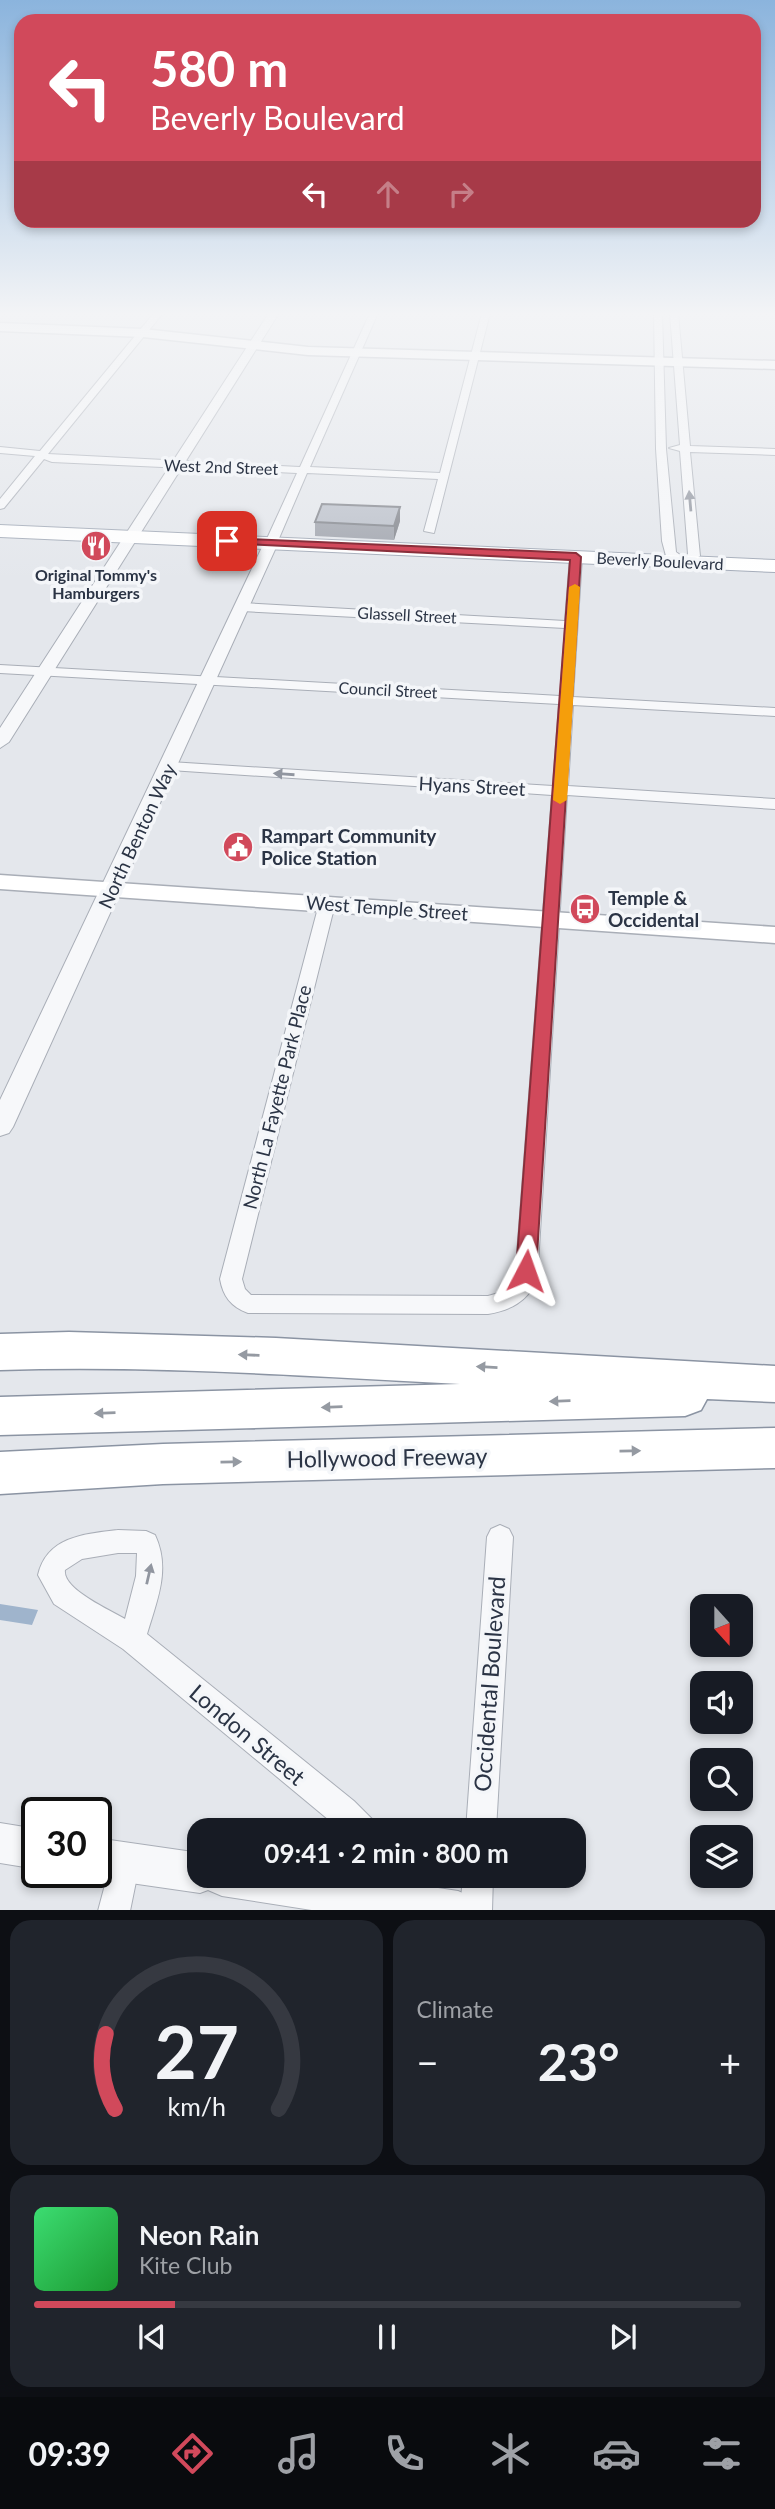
<!DOCTYPE html>
<meta charset="utf-8">
<style>
:root{--surface:#171b24;--page:#20242c;--text:#f1f3f6;--muted:#9ea1a6;--line:#363941;--accent:#d1495b}
body{margin:0;font-family:Lato,sans-serif;background:var(--page);color:var(--text);height:100vh;display:flex;flex-direction:column;font-size:26px;white-space:nowrap}
*{box-sizing:border-box;margin:0}
p{font-size:23px;color:var(--muted)}
.icon{flex:none;width:38px;height:38px;fill:none;stroke:currentColor;stroke-width:2;stroke-linecap:round;stroke-linejoin:round}
.map{position:relative;height:1910px;overflow:hidden}
.details{display:flex;flex-direction:column;gap:10px;padding:10px;background:#0d0f14;flex:1}
.details>*{flex:none}
.guide{position:absolute;left:14px;top:14px;width:747px;height:214px;border-radius:21px;box-shadow:0 4px 10px #0003;background:#d1495b;color:#fff;overflow:hidden}
.needle{width:46px;rotate:159deg}
.controls{position:absolute;left:690px;top:1594px;display:grid;gap:14px}
.controls a{display:grid;place-items:center;width:63px;height:63px;border-radius:14px;background:var(--surface);box-shadow:0 4px 10px #0003;font-size:35px}
.speed{position:absolute;left:21px;top:1797px;display:flex;gap:14px;font-size:35px;font-weight:700;text-align:center}
.speed>*{display:grid;place-content:center;width:91px;height:91px;border-radius:50%;background:var(--surface);box-shadow:0 4px 10px #0003;line-height:1}
.speed .limit{border:4px solid #111;border-radius:10px;background:#fff;color:#111}
.pin{position:absolute;display:grid;place-items:center;width:60px;height:60px;color:#fff;margin:-30px;border-radius:14px;box-shadow:0 4px 10px #0006}
.me{position:absolute;width:77px;margin:-38px;rotate:4deg;stroke-linejoin:round;filter:drop-shadow(0 0 5px #0008)}
.turn{display:flex;align-items:center;gap:24px;height:147px;padding:0 21px;font-size:32px}
.turn .icon{width:91px;height:91px;stroke-width:2.5}
.turn b{display:block;font-size:49px;line-height:60px}
.lanes{display:flex;align-items:center;height:66px;padding:0 21px;background:#0003;justify-content:center;gap:35px;direction:ltr}
.lanes .off{opacity:.35}
.big{font-size:52px;font-weight:700;line-height:1.1}
.details .widget{flex:1;display:flex;flex-direction:column;justify-content:center;gap:10px;min-width:0;padding:0 24px;border-radius:21px;background:var(--page)}
.details .dial{align-items:center;gap:0}
.dial svg{height:182px;overflow:visible;fill:none;stroke:var(--line);stroke-width:7;stroke-linecap:round;text-anchor:middle}
.dial text{fill:var(--text);stroke:none}
.song{display:flex;align-items:center;gap:21px}
.cover{width:84px;height:84px;border-radius:10px;background:linear-gradient(135deg,hsl(140 70% 55%),hsl(130 70% 35%))}
.played{height:7px;border-radius:4px;background:linear-gradient(90deg,var(--accent) 20%,var(--line) 20%)}
.keys{display:flex;justify-content:space-around;direction:ltr}
.heat{display:flex;justify-content:space-between;align-items:center;font-size:38px;direction:ltr}
.details .tiles{flex:1;display:grid;gap:10px;grid-template-columns:1fr 1fr}
.widget:last-child{grid-column:span 2}
.trip{position:absolute;left:187px;top:1818px;width:399px;height:70px;border-radius:21px;background:var(--surface);box-shadow:0 4px 10px #0003;font-weight:700;line-height:70px;text-align:center}
.tab-bar{display:flex;height:112px;justify-content:space-around;align-items:center;background:#090b0e;color:var(--muted)}
.tab-bar .icon{width:49px;height:49px}
.tab-bar .active{color:var(--accent)}
.tab-bar b{font-size:32px;color:var(--text)}
.map>svg:first-child{display:block}
</style>
<div class="map">
<svg width="775" height="1911" viewBox="0 0 775 1911">
<rect width="100%" height="100%" fill="#e4e7ec"/>
<!-- water -->
<path fill="#9fb4cc" d="M0,1604l38,6 -6,15 -32,-5z"/>
<g fill="none" stroke-linecap="round" stroke-linejoin="round">
<!-- minor casing -->
<g stroke="#a9aeb7" stroke-width="2">
<path id="minor" d="M154,313h9l-115,141 252,13 70,-154h8l-68,154 130,6 42,-160h8l-56,220 -10,-2 14,-52 -131,-6 -30,70 -6,3 -6,-3 32,-70 -245,-11 -8,-3 -40,49 -4,1v-10l35,-43 -35,-3v-6l40,4z
M654,313h8l4,136 10,103 7,5 5,-3 -8,-103 -11,-3 11,-3 -10,-132h8l12,133 85,3v6l-85,-3 10,104 -18,10 -16,-10 -4,-15 -6,-92z
M576,553l6,4 -9,140 202,11v8l-202,-11 -5,81 207,13v10l-208,-14 -30,486c-11,21 -26,29 -49,33l-240,-1c-17,-6 -25,-17 -28,-34l99,-375 8,-5 8,5 -93,375 3,10 6,6 237,1 14,-4 13,-12 37,-485 -382,-25 -7,-4 7,-4 383,24 6,-82 -559,-31v-8l560,31 5,-68 -323,-17 -6,-4 6,-4 323,18 5,-64z
M500,1525l9,4 4,8 -17,293h-30l21,-293 4,-8z
M118,1530l28,1 9,4c16,34 2,65 -8,99l207,167 18,18 4,11h-35l-218,-181 -69,-45 -16,-29c9,-38 45,-41 80,-45zM118,1553h19l-1,23 -11,43c-15,-9 -63,-30 -60,-49l17,-11z
M125,1847l11,4 4,11 -10,49h-32l16,-60z
M463,1876h30l-1,35h-32z"/>
</g>
<!-- tertiary casing -->
<g stroke="#a9aeb7" stroke-width="2">
<path id="tertiary" d="M269,313h10l-270,429 -9,6v-20z
M271,539l7,4 -265,584 -4,6 -9,3v-36l264,-557z
M0,1823l37,6v40l-37,-6z
M96,1838l104,15v23h159l99,15 14,6 6,14h-160l-96,-15 -14,-6 -8,3 -104,-15 -13,-6h13z"/>
</g>
<!-- secondary casing -->
<g stroke="#a9aeb7" stroke-width="3">
<path id="secondary" d="M0,323l143,6 165,18 467,14v8l-467,-14 -165,-18 -143,-6z
M0,875l775,52v16l-775,-54z"/>
</g>
<!-- primary casing -->
<g stroke="#a3abb8" stroke-width="2">
<path id="primary" d="M0,525l775,35v12l-775,-35z"/>
</g>
<!-- motorway casing -->
<g stroke="#8b94a3" stroke-width="3">
<path id="motorway" d="M69,1332l207,6 499,28v36l-68,-3 -6,11 -16,6 -685,19v-38l460,-13c-153,-8 -307,-19 -460,-14v-36z
M775,1428v40l-612,16 -163,10v-42l163,-8z"/>
</g>
<!-- minor -->
<use href="#minor" fill="#f7f8fa" fill-rule="evenodd"/>
<!-- tertiary -->
<use href="#tertiary" fill="#f7f8fa" fill-rule="evenodd"/>
<!-- secondary -->
<use href="#secondary" fill="#fff" fill-rule="evenodd"/>
<!-- primary -->
<use href="#primary" fill="#fff" fill-rule="evenodd"/>
<!-- motorway -->
<use href="#motorway" fill="#fff" fill-rule="evenodd"/>
</g>
<!-- wall -->
<path fill="#a1a5ae" d="M400,507v14l-6,19 -79,-4v-14z"/>
<!-- shaded-wall -->
<path fill="#83868d" d="M400,507v14l-6,19v-14z"/>
<!-- building -->
<path fill="#bbc0ca" stroke="#83868d" stroke-width="2" d="M322,504l78,3 -6,19 -79,-4z"/>
<!-- one-way arrows -->
<defs><path id="oneway-solid" d="M-6-.8H1V-3.2L6.5 0L1 3.2V.8H-6Z" transform="scale(1.75)"/></defs>
<g fill="#9196a0">
<use href="#oneway-solid" transform="translate(690 501) rotate(-95)"/>
<use href="#oneway-solid" transform="translate(284 774) rotate(-176)"/>
<use href="#oneway-solid" transform="translate(149 1574) rotate(-77)"/>
</g>
<g fill="#959aa2">
<use href="#oneway-solid" transform="translate(249 1355) rotate(-178)"/>
<use href="#oneway-solid" transform="translate(487 1367) rotate(-177)"/>
<use href="#oneway-solid" transform="translate(560 1401) rotate(178)"/>
<use href="#oneway-solid" transform="translate(332 1407) rotate(178)"/>
<use href="#oneway-solid" transform="translate(105 1413) rotate(178)"/>
<use href="#oneway-solid" transform="translate(630 1451) rotate(-1)"/>
<use href="#oneway-solid" transform="translate(231 1462) rotate(-1)"/>
</g>
<!-- sky -->
<linearGradient id="sky" x2="0" y2="1"><stop stop-color="#8bb4dd"/><stop offset="0.54" stop-color="#f3f4f6"/><stop offset="1" stop-color="#f3f4f6" stop-opacity="0"/></linearGradient>
<rect width="775" height="581" fill="url(#sky)"/>
<!-- route -->
<path fill="#d1495b" stroke="#882f3b" stroke-width="2" d="M227,538l349,15 5,4 -45,714 -3,6 -7,2 -7,-2 -3,-6 54,-711 -346,-17v-4z"/>
<!-- slow -->
<path fill="#f59e0b" d="M575,584l5,3 -13,213 -7,4 -7,-4 16,-213z"/>
<!-- icons -->
<defs>
<g id="restaurant-disc" transform="scale(1.575)"><circle r="9.5" fill="#d1495b" stroke="#f4f6f9"/><path d="M-5-6h1v4h1v-4h1v4h1v-4h1v5L-1.5 .5V6h-2V.5L-5-1ZM5-6V6H3V1.5H1.5Q1.5-4 5-6Z" fill="#fff"/></g>
<g id="civic-disc" transform="scale(1.575)"><circle r="9.5" fill="#d1495b" stroke="#f4f6f9"/><path d="M-.6-6.5H3V-4.5H.6V-3L4-1V1h2V6H-6V1h2V-1L-.6-3ZM-1.2 2.5V6h2.4V2.5Z" fill="#fff"/></g>
<g id="bus-disc" transform="scale(1.575)"><circle r="9.5" fill="#d1495b" stroke="#f4f6f9"/><path d="M-5-6H5V4H4V6H2V4H-2V6H-4V4H-5ZM-3.5-4V0h7V-4ZM-3.5 1.2v1.5H-2V1.2ZM2 1.2v1.5H3.5V1.2Z" fill="#fff"/></g>
</defs>
<g fill-rule="evenodd">
<use href="#restaurant-disc" x="96" y="546"/>
<use href="#civic-disc" x="238" y="847"/>
<use href="#bus-disc" x="585" y="909"/>
</g>
<g text-anchor="middle" stroke-width="7" stroke-linejoin="round" paint-order="stroke">
<!-- far-street labels -->
<g font-size="16" fill="#2b3445" stroke="#f4f6f9">
<text transform="translate(221 467) rotate(2)" y="6">West 2nd Street</text>
<text transform="translate(660 561) rotate(3)" y="6">Beverly Boulevard</text>
<text transform="translate(407 615) rotate(3)" y="6">Glassell Street</text>
<text transform="translate(388 690) rotate(3)" y="6">Council Street</text>
</g>
<!-- far-poi labels -->
<g font-size="16" font-weight="bold" fill="#2b3445" stroke="#f4f6f9">
<text x="96" y="581">Original Tommy's<tspan x="96" dy="18">Hamburgers</tspan></text>
</g>
<!-- street labels -->
<g font-size="19" fill="#2b3445" stroke="#f4f6f9">
<text transform="translate(472 786) rotate(3)" y="7">Hyans Street</text>
<text transform="translate(137 836) rotate(-65)" y="7">North Benton Way</text>
<text transform="translate(387 908) rotate(4)" y="7">West Temple Street</text>
<text transform="translate(277 1097) rotate(-76)" y="7">North La Fayette Park Place</text>
</g>
<!-- poi labels -->
<g font-size="19" font-weight="bold" fill="#2b3445" stroke="#f4f6f9" text-anchor="start">
<text x="261" y="843">Rampart Community<tspan x="261" dy="22">Police Station</tspan></text>
<text x="608" y="905">Temple &amp;<tspan x="608" dy="22">Occidental</tspan></text>
</g>
<!-- near-street labels -->
<g font-size="23" fill="#2b3445" stroke="#f4f6f9">
<text transform="translate(387 1458) rotate(-1)" y="8">Hollywood Freeway</text>
<text transform="translate(490 1684) rotate(-86)" y="8">Occidental Boulevard</text>
<text transform="translate(247 1735) rotate(40)" y="8">London Street</text>
</g>
</g>
</svg>
<div class="controls">
<a><svg class="needle" viewBox="-14 -14 28 28"><path d="M0-13l5 13h-10z" fill="#e53935"/><path d="M0 13l5-13h-10z" fill="#9ea1a6"/></svg></a>
<a><svg class="icon" aria-label="sound" viewBox="0 0 24 24"><path d="M4 9h4l5-4v14l-5-4H4zM17 9q2 3 0 6"/></svg></a>
<a><svg class="icon" aria-label="search" viewBox="0 0 24 24"><circle cx="10" cy="10" r="6"/><path d="M15 15l6 6"/></svg></a>
<a><svg class="icon" aria-label="layers" viewBox="0 0 24 24"><path d="M12 4l9 5-9 5-9-5zM3 14l9 5 9-5"/></svg></a>
</div>
<div class="speed"><div class="limit">30</div></div>
<div class="pin" style="left:227px;top:541px;background:#d93025"><svg class="icon" aria-label="arrive" viewBox="0 0 24 24"><path d="M6 21V4h12l-3 4 3 4H6"/></svg></div>
<svg class="me" style="left:526px;top:1271px" viewBox="-20 -20 40 40"><path d="M0-17L14 15 0 8-14 15z" fill="#d1495b" stroke="#fff" stroke-width="4"/></svg>
<div class="trip">09:41 · 2 min · 800 m</div>
<div class="guide">
<div class="turn"><svg class="icon" aria-label="left" viewBox="0 0 24 24"><path d="M17 20v-9H6M10 6l-5 5 5 5"/></svg><div><b>580 m</b>Beverly Boulevard</div></div>
<div class="lanes"><svg class="icon" aria-label="left" viewBox="0 0 24 24"><path d="M17 20v-9H6M10 6l-5 5 5 5"/></svg><svg class="icon off" aria-label="ahead" viewBox="0 0 24 24"><path d="M12 20V5M6 11l6-6 6 6"/></svg><svg class="icon off" aria-label="right" viewBox="0 0 24 24"><path d="M7 20v-9h11M14 6l5 5-5 5"/></svg></div>
</div>
</div>
<section class="details">
<div class="tiles">
<div class="widget dial"><svg viewBox="0 0 100 80">
<path d="M14 69A42 42 0 1 1 86 69"/>
<path d="M14 69A42 42 0 0 1 10 36" stroke="#d1495b"/>
<text x="50" y="56" font-size="32" font-weight="700">27</text>
<text x="50" y="72" font-size="11">km/h</text>
</svg></div>
<div class="widget"><p>Climate</p>
<div class="heat"><a>−</a><b class="big">23°</b><a>+</a></div>
</div>
<div class="widget">
<div class="song"><i class="cover"></i><div><b>Neon Rain</b><p>Kite Club</p></div></div>
<div class="played"></div>
<div class="keys"><svg class="icon" aria-label="previous" viewBox="0 0 24 24"><path d="M18 5L8 12l10 7zM5 5v14"/></svg><svg class="icon" aria-label="pause" viewBox="0 0 24 24"><path d="M8 5v14M16 5v14"/></svg><svg class="icon" aria-label="next" viewBox="0 0 24 24"><path d="M6 5l10 7-10 7zM19 5v14"/></svg></div>
</div>
</div>
</section>
<nav class="tab-bar">
<b>09:39</b>
<svg class="icon active" aria-label="directions" viewBox="0 0 24 24"><path d="M12 3l9 9-9 9-9-9zM9 14v-3h6M13 9l2 2-2 2"/></svg>
<svg class="icon" aria-label="music" viewBox="0 0 24 24"><path d="M9 18V5l10-2v13"/><circle cx="6" cy="18" r="3"/><circle cx="16" cy="16" r="3"/></svg>
<svg class="icon" aria-label="phone" viewBox="0 0 24 24"><path d="M5 4h4l2 5-3 2q2 4 5 5l2-3 5 2v4C11 20 4 13 5 4z"/></svg>
<svg class="icon" aria-label="climate" viewBox="0 0 24 24"><path d="M12 3v18M4 7l16 10M4 17L20 7"/></svg>
<svg class="icon" aria-label="car" viewBox="0 0 24 24"><path d="M5 17H2v-5l4-1 3-4h7l3 4 3 1v5h-3M9 17h6M6 11h13"/><circle cx="7" cy="17" r="2"/><circle cx="17" cy="17" r="2"/></svg>
<svg class="icon" aria-label="filters" viewBox="0 0 24 24"><path d="M4 7h16M4 17h16"/><circle cx="9" cy="7" r="2"/><circle cx="15" cy="17" r="2"/></svg>
</nav>
